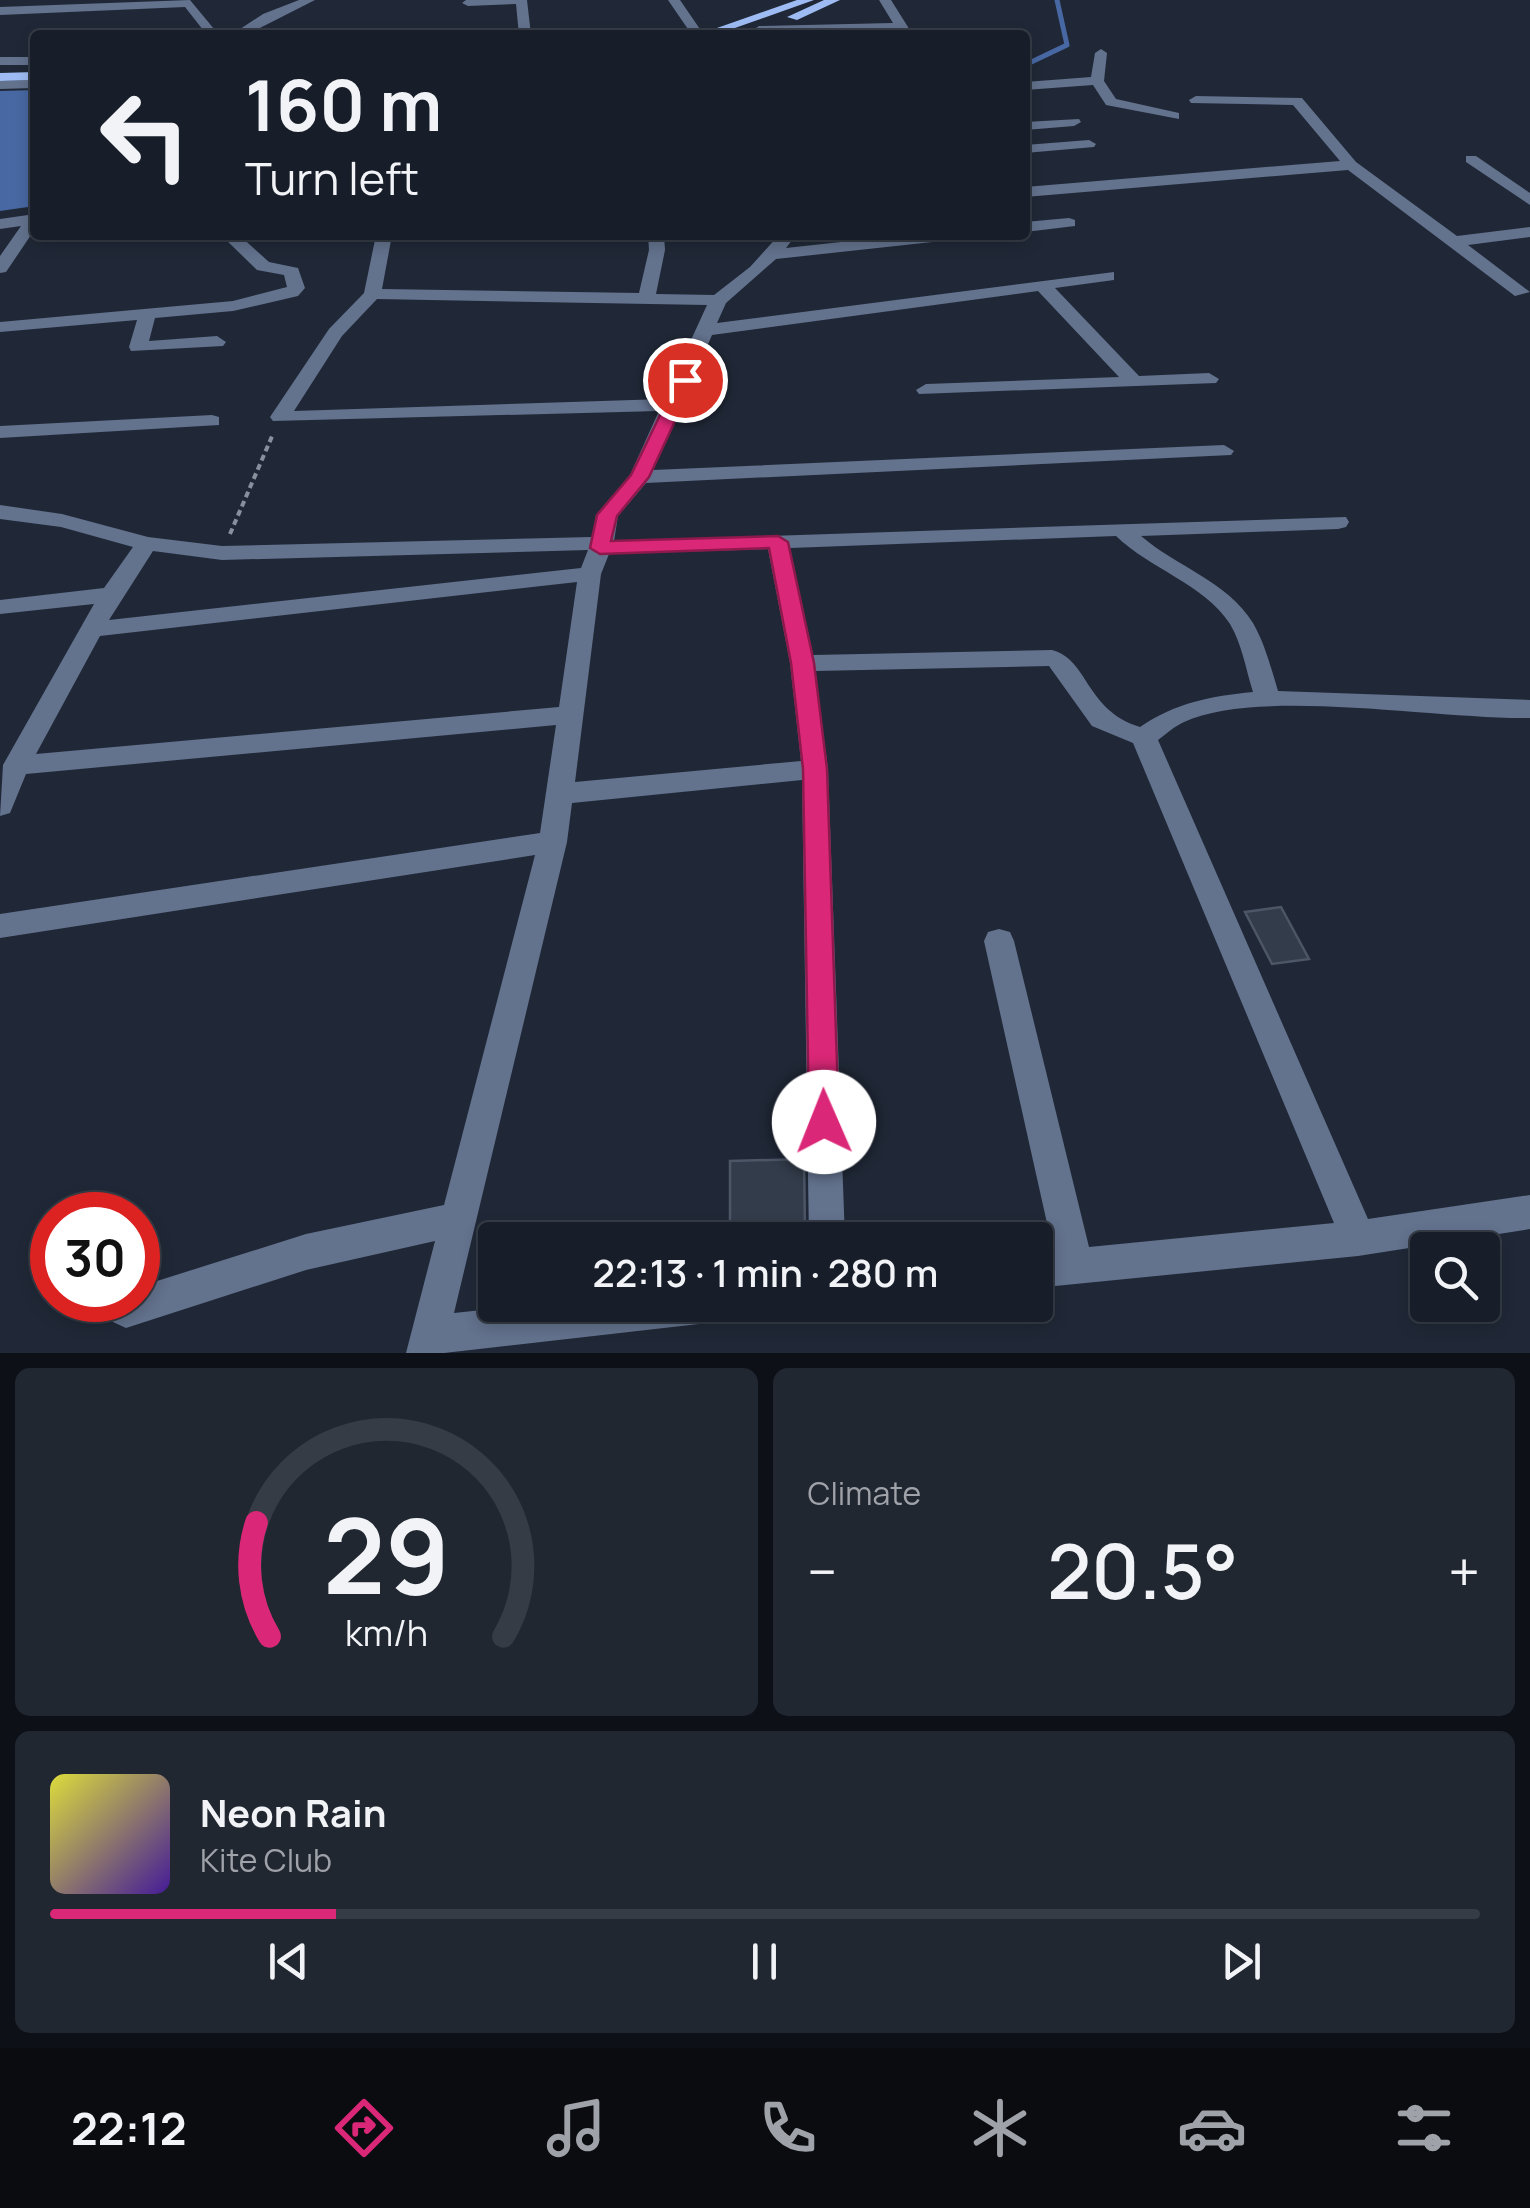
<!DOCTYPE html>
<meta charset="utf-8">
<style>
:root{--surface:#181e29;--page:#212731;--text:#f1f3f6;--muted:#9fa2a8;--line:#363c46;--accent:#db2777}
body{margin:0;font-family:Manrope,sans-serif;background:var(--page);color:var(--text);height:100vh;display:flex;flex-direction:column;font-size:38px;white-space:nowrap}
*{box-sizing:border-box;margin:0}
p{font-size:32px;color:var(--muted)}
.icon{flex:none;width:55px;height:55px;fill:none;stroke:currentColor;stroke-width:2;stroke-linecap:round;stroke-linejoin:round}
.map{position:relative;height:1353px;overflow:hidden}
.drawer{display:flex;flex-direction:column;gap:15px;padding:15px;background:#0d1017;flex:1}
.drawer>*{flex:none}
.banner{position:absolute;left:30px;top:30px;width:1000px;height:210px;border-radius:10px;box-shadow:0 5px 15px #0003,0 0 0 2px var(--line);background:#181e29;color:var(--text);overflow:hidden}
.controls{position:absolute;left:1410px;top:1232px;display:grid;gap:20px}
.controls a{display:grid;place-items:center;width:90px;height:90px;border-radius:10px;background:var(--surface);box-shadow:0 5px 15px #0003,0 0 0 2px var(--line);font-size:50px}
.speed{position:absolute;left:30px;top:1192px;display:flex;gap:20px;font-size:50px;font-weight:700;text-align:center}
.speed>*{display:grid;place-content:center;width:130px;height:130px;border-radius:50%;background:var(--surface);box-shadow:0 5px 15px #0003,0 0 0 2px var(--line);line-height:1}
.speed .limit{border:15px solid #d22;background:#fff;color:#111}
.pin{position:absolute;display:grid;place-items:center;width:85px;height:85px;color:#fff;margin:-42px;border:5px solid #fff;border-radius:50%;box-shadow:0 2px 10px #0007}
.me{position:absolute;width:110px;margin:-55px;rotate:359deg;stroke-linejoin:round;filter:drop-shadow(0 0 8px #0008)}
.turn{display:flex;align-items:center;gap:35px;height:210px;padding:0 50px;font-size:45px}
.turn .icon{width:130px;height:130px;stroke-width:2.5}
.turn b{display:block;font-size:70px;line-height:85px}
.big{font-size:75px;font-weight:600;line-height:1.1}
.drawer .card{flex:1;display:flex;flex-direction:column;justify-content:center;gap:15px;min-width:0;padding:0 35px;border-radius:15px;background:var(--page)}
.drawer .dial{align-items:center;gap:0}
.dial svg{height:260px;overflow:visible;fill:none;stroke:var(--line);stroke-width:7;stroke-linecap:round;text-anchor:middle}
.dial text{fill:var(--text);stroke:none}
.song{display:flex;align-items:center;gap:30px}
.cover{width:120px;height:120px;border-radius:15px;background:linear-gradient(135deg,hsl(60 70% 55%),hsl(260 70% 35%))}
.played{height:10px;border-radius:5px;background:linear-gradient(90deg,var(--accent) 20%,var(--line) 20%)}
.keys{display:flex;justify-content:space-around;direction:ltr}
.heat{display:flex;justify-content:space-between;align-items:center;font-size:55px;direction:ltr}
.drawer .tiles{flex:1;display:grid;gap:15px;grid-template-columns:1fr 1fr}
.card:last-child{grid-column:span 2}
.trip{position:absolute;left:478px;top:1222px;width:575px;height:100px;border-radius:10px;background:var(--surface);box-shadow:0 5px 15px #0003,0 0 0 2px var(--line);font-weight:600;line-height:100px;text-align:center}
.dock{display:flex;height:160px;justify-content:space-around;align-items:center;background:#0a0c10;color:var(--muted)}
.dock .icon{width:70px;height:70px}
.dock .selected{color:var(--accent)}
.dock b{font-size:45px;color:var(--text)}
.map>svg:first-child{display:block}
</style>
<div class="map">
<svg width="1530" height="1353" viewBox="0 0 1530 1353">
<rect width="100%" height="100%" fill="#202837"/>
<!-- water -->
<path fill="#4868a3" d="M35,90v116l-35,5v-120z"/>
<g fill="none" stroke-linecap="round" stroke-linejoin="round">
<!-- stream -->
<path stroke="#4868a3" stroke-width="5" d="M1025,65l42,-20 -10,-45"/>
</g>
<!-- building -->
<path fill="#333c4b" stroke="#4c5667" stroke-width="2.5" d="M1281,907l28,52 -37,5 -27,-52z
M804,1159l1,72 -75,2v-72z"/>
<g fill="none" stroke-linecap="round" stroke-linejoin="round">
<!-- path -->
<path stroke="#89909d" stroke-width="4" stroke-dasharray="6 4" stroke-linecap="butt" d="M230,534l43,-100"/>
<!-- minor -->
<path fill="#63728d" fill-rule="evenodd" d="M190,0l29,35h-12l-22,-28 -185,8v-8z
M299,0h16l-69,35h-15l32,-21z
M466,0h61l4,35h-12l-3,-31 -48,2 -6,-3z
M668,0h12l24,35h-12z
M879,0h12l22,35h-12l-3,-5 -139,4 -6,-4 6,-4 134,-3z
M1101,49l6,4 -3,28 12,18 63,14v6l-73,-14 -13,-20 -68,5v-8l66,-5 4,-24z
M1196,96l106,2 54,64 101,74 73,-9v10l-62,8 62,47 -15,4 -167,-126 -323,27v-10l315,-26 -47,-56 -102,-2 -2,-3z
M1079,119l2,3 -7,4 -49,4v-8z
M1089,140l7,4 -2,3 -69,6v-8z
M1466,156h10l54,37v12l-64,-43z
M35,214v15l-29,43 -6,1v-17l21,-30 -21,3v-10z
M1069,218l6,2v6l-50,6v-10z
M221,235h18l30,27 29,6 7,20 -7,8 -65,15 -78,7 -6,23 68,-5 9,6 -3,4 -92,5 -2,-4 8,-27 -137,12v-10l233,-21 54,-14 -3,-12 -27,-5z
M376,235h16l-10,54 257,4 10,-43 -1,-15h16l1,15 -9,44 58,1 36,-28 29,-32h17l-10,13 119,-13h54l-8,5 -175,19 -50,44 -9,20 397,-51v8l-59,8 84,88 70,-3 10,6 -3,4 -297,11 -3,-4 10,-6 193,-7 -81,-86 -326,44 -59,135 571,-25 10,6 -3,4 -585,28 -28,33 -4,25 732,-24 3,5 -3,5 -8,2 -197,7c36,31 86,45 112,87 12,21 18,45 25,68l252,9v18c-89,2 -272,-31 -346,4 -9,4 -18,12 -26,18l210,479 162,-24v34l-172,27 -323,32v-36l18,-2 -69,-309 4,-9 11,-3 11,3 4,9 75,306 245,-24 -201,-480 -41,-17 -43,-60 -234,5 13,98 17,471h-36l-7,-460 -230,23 -5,39 -113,471 74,-8h190l-6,13 -13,6 -255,29h-38l29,-112 -129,29 -180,58 -13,-6 -6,-13 4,-9h27v-13l168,-53 138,-29 91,-350 -535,83v-24l540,-81 16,-108 -530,49 -16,39 -10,3 3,-51 91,-161 -94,10v-14l104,-12 29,-41 -72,-20 -61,-8v-14l62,9 86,23 74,9 370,-9 4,-22 34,-40 29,-64 -386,10 -3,-4 59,-88 35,-36zM377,299l330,6 -43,94 -370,12 48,-75zM1116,536c34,33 88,48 114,88 12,20 16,46 23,68 -42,4 -78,11 -113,35 -55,-17 -51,-67 -88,-77l-239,5 -23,-107zM768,549l22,114 11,98 -226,21 26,-208 8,-20zM588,550l-7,18 -472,52 44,-69 69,9zM577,582l-18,125 -523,47 64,-118z
M212,415l7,2v8l-219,13v-12z"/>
<!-- tertiary -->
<path fill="#63728d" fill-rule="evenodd" d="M0,57h35v8h-35z
M35,80v8l-35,1v-8z"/>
<!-- primary -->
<path fill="#9ebcf3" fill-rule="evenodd" d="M797,0h17l-99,35h-18z
M824,0h16l-43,20 -10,-3z
M35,72v8l-35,1v-8z"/>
</g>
<!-- route -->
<path fill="#db2777" stroke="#8e194d" stroke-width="2.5" d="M685,375l9,5 -45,97 -32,39 -6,25 167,-5 10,6 26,121 13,106 12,353 -4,10 -11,4 -11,-4 -4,-10 -6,-353 -12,-106 -22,-115 -169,6 -10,-6 7,-33 34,-40 46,-95z"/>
</svg>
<div class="controls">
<a><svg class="icon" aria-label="search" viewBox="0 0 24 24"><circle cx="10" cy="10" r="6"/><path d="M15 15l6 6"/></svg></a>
</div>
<div class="speed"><div class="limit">30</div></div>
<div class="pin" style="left:685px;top:380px;background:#d93025"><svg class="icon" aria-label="arrive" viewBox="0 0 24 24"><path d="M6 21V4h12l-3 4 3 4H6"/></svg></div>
<svg class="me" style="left:824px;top:1122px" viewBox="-20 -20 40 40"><circle r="19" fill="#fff"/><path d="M0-13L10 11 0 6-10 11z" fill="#db2777"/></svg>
<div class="trip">22:13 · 1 min · 280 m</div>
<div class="banner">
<div class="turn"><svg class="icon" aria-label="left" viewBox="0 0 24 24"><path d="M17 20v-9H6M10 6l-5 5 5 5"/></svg><div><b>160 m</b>Turn left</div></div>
</div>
</div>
<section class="drawer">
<div class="tiles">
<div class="card dial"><svg viewBox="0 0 100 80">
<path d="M14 69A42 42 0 1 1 86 69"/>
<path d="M14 69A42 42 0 0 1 10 34" stroke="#db2777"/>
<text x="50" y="56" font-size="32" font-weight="700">29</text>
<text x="50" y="72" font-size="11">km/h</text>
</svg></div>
<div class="card"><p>Climate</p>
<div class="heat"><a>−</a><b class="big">20.5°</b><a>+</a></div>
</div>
<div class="card">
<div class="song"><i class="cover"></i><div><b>Neon Rain</b><p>Kite Club</p></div></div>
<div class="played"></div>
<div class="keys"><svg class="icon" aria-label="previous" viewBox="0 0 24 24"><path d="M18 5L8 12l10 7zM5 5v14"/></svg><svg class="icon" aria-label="pause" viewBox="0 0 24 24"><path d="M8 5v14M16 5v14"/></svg><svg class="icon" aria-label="next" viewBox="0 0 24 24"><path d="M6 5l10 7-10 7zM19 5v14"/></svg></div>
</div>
</div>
</section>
<nav class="dock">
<b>22:12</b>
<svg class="icon selected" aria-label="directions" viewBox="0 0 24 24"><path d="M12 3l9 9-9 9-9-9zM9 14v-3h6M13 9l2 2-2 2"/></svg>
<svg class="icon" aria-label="music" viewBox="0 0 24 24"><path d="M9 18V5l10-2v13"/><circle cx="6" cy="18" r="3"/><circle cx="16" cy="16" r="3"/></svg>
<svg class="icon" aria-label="phone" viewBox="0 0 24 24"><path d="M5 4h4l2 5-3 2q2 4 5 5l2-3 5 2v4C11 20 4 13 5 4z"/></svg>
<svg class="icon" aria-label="climate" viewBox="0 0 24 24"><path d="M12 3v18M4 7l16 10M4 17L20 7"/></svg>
<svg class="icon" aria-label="car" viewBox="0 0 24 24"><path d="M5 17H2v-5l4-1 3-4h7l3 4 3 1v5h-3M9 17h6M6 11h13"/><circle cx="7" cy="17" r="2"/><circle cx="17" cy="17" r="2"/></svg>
<svg class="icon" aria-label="filters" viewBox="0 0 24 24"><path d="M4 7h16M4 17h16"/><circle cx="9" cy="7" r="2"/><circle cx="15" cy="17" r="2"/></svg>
</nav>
